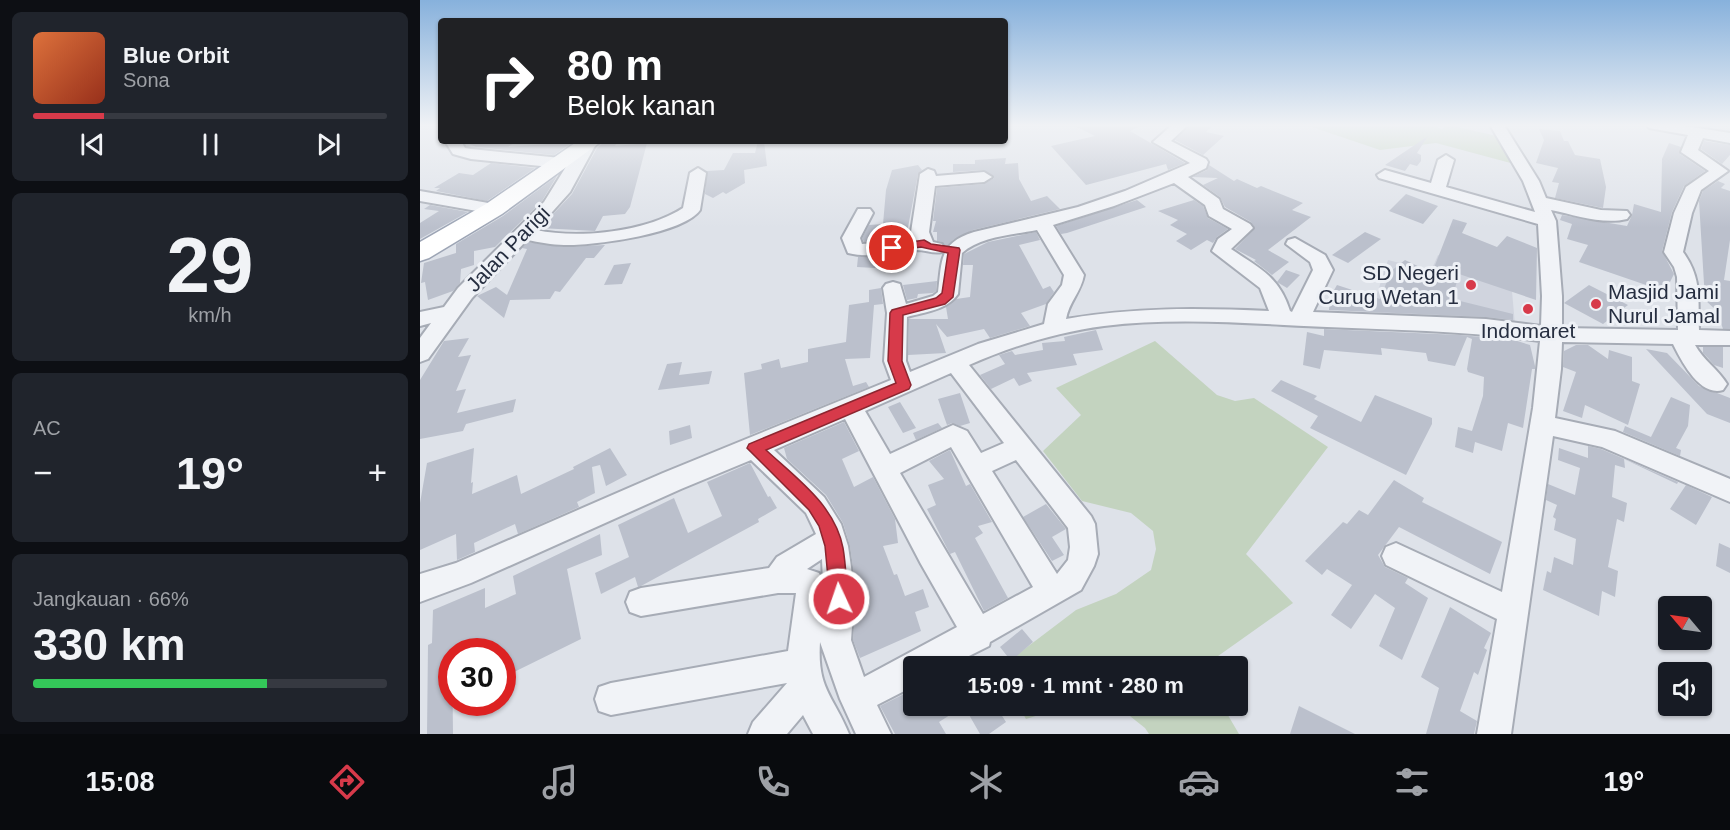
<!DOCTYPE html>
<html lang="id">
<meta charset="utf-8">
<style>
:root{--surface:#171b24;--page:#20242c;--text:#f1f3f6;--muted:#9ea1a6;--line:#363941;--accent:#d73a4a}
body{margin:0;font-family:Arial,sans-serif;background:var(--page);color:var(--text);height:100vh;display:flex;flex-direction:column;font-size:22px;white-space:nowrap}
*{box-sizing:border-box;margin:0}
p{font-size:20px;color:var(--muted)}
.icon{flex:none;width:33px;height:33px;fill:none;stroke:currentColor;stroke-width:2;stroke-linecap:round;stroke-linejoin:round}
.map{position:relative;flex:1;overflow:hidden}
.drawer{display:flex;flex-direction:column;gap:12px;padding:12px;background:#0d0f14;width:420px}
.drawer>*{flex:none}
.top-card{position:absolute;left:18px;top:18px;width:570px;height:126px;border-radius:6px;box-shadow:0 2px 4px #0004;background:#202124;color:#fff;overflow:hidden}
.needle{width:39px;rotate:299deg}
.tools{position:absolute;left:1238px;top:596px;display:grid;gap:12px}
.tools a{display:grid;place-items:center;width:54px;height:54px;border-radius:6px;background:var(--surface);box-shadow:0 2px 4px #0004;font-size:30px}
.speed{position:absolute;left:18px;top:638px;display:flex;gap:12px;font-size:30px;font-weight:700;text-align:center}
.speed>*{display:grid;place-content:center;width:78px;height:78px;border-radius:50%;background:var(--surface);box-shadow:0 2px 4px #0004;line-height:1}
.speed .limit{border:9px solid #d22;background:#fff;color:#111}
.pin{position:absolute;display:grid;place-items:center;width:51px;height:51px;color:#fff;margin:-26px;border:3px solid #fff;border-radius:50%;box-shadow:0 2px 6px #0007}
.me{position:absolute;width:66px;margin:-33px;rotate:357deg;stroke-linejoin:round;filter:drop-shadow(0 0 4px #0008)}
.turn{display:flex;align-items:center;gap:21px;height:126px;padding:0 30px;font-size:27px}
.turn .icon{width:78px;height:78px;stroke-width:2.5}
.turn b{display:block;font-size:42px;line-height:51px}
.big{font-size:45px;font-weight:800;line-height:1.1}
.drawer .widget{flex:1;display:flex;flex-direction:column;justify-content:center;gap:9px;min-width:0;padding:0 21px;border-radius:9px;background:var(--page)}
.drawer .dial{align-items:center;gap:0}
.dial b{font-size:78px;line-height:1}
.song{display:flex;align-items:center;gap:18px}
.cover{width:72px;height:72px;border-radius:9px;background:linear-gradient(135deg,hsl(20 70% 55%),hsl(10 70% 35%))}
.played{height:6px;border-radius:3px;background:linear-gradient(90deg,var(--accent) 20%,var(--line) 20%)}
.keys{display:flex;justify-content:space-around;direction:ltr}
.heat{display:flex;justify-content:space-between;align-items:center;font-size:33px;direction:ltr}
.charge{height:9px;border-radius:4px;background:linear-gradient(90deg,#34c759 66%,var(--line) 0)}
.trip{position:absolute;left:483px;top:656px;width:345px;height:60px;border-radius:6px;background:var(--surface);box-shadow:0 2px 4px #0004;font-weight:800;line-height:60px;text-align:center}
.tabs{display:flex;height:96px;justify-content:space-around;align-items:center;background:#090b0e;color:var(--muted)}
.tabs .icon{width:42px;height:42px}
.tabs .current{color:var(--accent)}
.tabs b{font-size:27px;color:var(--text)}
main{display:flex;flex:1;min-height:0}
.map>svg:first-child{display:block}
</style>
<main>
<section class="drawer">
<div class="widget">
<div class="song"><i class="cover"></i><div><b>Blue Orbit</b><p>Sona</p></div></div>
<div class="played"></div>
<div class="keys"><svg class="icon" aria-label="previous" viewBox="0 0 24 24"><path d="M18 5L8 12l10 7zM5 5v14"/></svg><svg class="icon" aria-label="pause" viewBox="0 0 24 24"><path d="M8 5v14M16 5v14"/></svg><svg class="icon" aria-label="next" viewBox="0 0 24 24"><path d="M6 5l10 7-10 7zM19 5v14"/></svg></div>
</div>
<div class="widget dial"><b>29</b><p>km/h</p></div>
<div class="widget"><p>AC</p>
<div class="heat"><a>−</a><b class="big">19°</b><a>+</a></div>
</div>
<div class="widget"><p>Jangkauan · 66%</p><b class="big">330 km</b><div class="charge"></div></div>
</section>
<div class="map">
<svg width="1310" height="734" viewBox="0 0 1310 734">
<rect width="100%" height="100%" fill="#dee2e9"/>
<!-- built -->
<path fill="#d0d4de" d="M1018,255l78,23 -4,13 3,34 -144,-13 17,-52 43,11z"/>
<!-- green -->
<path fill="#c3d3bf" d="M886,125h123l13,4 6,-4 53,12 17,28 -82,-22 -56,7z
M735,341l62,54 18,6 19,-3 74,49 -82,107 47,49 -89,63h-202l74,-56 40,-16 35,-24 5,-21 -3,-18 -22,-18 -49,-12 -39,-50 38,-36 -25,-27z
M598,705h53l-45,14z
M696,705h106l17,29h-90l-4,-6z"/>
<!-- building -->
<path fill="#bbc0cc" d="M653,125h70l-13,6 55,32 -17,7 -2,-6 -80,21 -35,-39 44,-10z
M770,125h23l-7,7 18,4 -21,19 -28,-15z
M1119,129l21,2 4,10h4l7,14 25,4 6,28 -3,21 -48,-10 4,-15 -7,-1 6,-14 -22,-5 8,-23z
M1008,136l-11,17 4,2v6l-4,5 -7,-2 -5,7 -20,-6z
M44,141h53l-9,6 65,-5 -19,13 -78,-8z
M338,141h6l3,25 -23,4 1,13 -19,11 -3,-2 -10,6 -8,-4 2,-23 17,-1 9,-17h22z
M1284,141l26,4v10l-8,9 -21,-15z
M183,143h14l-2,3 32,-3 -17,64 -5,7 -22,2 -8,15 -55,-3 32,-34 25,-46z
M1249,143l12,4 -1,7 25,17 -21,15 -12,26 -10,39 12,23 -11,22 -19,-7 2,-4 -67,-23 9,-17 -21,-6 5,-15 -12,-4 2,-5 65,11 5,-11 2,-11 27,8 1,-53z
M586,158l-1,6 13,-1 1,16 12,22 16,-5 13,13 -87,21 -20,10 -7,7 -4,-5 -5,-1v-9h-4l3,-11h-3l4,-33 47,-4 10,-6 -10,-8 -31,2v-8h22v-4z
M71,163l44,5 -48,33 -51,-10 4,-3h-6l25,-15 14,2z
M498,165l4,5 -4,4 -12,64 -42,4 -2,-4 7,-13 14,-1 3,-34 6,-20z
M789,165l25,16 3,-2 20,9 4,-2 42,17 -11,7 19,7 -43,33 21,12 -17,13 -18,-14 2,-1 -21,-11 20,-21 -4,-6 -26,-15 -5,-10 -17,-12 15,-7 -26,-1 15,-7z
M137,176l-15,25 -47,46 -21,4v14l-13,4 -1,14 -7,8 -25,9 -3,-18 -4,1 3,-20 32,-10v-9l47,-28z
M1298,181l7,3 -4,4 9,3v49l-6,40 6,1v48h-7l-6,-18 -12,-11 -6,-99 4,-10z
M986,194l32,12 -15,18 -34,-13z
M717,200l9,7 -79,26 -6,1 -5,-8z
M774,200l9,6 5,12 20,11 -11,8 -4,6 -6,-3 -16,10 -15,-9 11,-7 -17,-9 8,-5 -20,-9z
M10,205l38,7 -48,27v-16l19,-12 -15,-2z
M1033,219l14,4 -5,10 35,14 10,-11 30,12 -1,52 -77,-26 -7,25 61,15v6l-27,-3 -157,-7 1,-13 7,-12 43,14 11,-28 14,-11 27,13z
M616,232l4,8 -21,5 24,44 7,-3 4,6 -8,12 -25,9 9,13 -40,12 -6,-9 -37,8 -11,-13 10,29 -38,2 1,-36h39l-2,-12 10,-8 14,-2 3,-32h-10l1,-11 24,-12z
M945,232l16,7 -33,24 -16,-8z
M108,242l36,5 41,-2 -11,13h-8l-26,34 -5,-1 -5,8 -40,1 -6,18 -27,-22 19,-9 11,8 20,-46 -5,-1z
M462,256l-7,12 -18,-1 1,-10z
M211,263l-9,21 -18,1 10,-20z
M866,270l14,5 -13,13 -10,-6z
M517,281l-1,10 -3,2 -15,1 -1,4 -10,2 -4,-15z
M1169,285l39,20 -25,19 -39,-21z
M461,288l2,16 -9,1 -4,53 -25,1 8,27 13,-4 3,5 -119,48 -6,-62 18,-4 -1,-5 18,-5 2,9 27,-6v-13l38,-7 3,-37 20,-3v-12z
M904,329l136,6 54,5 16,5 5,21v3h-3l-9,59 -15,-5 -6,28 -27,-9 -2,11 -18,-6 3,-20 14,4 11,-35 1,-19 -16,-5 -1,-3 5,-30 -5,-2 -12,29 -27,-5 -2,-8 -45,-5 1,7 -58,-5 -4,19 -17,-4 4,-33 17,4z
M676,330l7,20 -30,4 4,11 -50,8 5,8 -13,5 -5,-8 -23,11 -11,-14 25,-11 -6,-9 13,-4 3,4 28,-5 -1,-7 23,-2 -1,-4z
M49,338l-11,19 13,-2 -15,36 10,-2 -9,24 59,-14 -3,13 -47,12 -3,7 -43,8v-59l24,-39z
M1156,345h12l20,14 1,-9 23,7v24l8,3 -12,41 -43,-20 -3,13 -19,-7 13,-39 -13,-5 1,-16z
M1283,347h20v21l-9,-3 -6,-7 -5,-5z
M1226,349l21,4 32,33 31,12v25l-23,-9z
M262,362l-3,13 33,-4 -3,13 -51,6 9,-26z
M861,380l36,16 -3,3 47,23 14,-27 57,23v6l-26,51 -96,-47 8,-12 -47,-25z
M540,393l10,30 -10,3 -8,-3 -5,2 -9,-26z
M1251,397l19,8 -2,21 -12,22 5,2 -1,6 -57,-24 2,-6 26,11z
M480,402l16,26 -13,5 -15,-26z
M424,422l15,29 -17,8 12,28 19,-10 22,42 3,24 -15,3 11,29 3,-1 8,22 18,-7 6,18 -14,5 6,19 -61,27 -7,-18 3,-41 -3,-32 -3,-21 -7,-23 -17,-28 -39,-36 -3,-11z
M518,423l4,5 -26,12 -3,-7z
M270,425l2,13 -22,7 -1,-14z
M1168,446l13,3 77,33 -1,2 -53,-25 1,9 -10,-3 -3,32 15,6 -3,19 -7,-3 -9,48 10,4 -3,26 -13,-6 -3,25 -56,-26 4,-19 4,2 3,-16 19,8 3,-26 -22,-9 2,-11 -3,-2 4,-12 -11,-5 2,-16 27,11 5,-27 -22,-8 1,-12 29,10z
M54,448l-3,35 2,-1 -1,12 45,-19 4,19 53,-25 -1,-2 37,-19 17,27 -21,11 -6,-21 -8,2 3,26 -18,9 2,5 -61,27 -3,-10 -41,19 1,9 -18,8 -1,-26 -36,16v-47l7,-40z
M530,450l16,36 4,-2 22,38 -14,4 5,7 -8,5 33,60 -24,13 -29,-59 -5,2 -23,-45 9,-4 -8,-20 16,-6 -15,-18z
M330,463l18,34 2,-1 7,12 -19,11 1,3 -118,64 -3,1 -3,-10 -34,17 -6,-21 34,-16 -11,-32 56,-27 14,35 34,-17 -15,-34z
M974,480l30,18 -2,4 80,40 -12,32 -91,-47 -21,28 7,12 23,11 -3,5 23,15 -26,62 -23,-14 16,-38 -20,-14 -24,35 -20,-14 21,-30 -25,-16 -5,6 -17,-14 38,-39 4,2 12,-14 9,5z
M1266,485l26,12 -16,28 -26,-16z
M626,504l20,25 -14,8 12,18 -12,6 -29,-44z
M180,534l2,21 -35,14 14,70 -75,37 -3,-25h-51l1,83h-26l1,-89 4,-2 1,-33 52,-22v20l31,-14 -3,-18z
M1299,543l11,5v25l-14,-7z
M1030,607l41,26 -7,15 3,2 -9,25 -4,-3 -14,39 17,10 -3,13h-48l13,-46 -18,-11z
M602,629l11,13 -22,19 -11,-14z
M494,689v16h81l11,17 -17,12h-9l-16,-28 -25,16 7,12h-51l-15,-28z
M879,706l56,28h-65z"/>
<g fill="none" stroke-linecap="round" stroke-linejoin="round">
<!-- minor casing -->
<g stroke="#a7acb6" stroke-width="4">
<path id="minor" d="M752,125h16l-17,16 35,18 2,3 -2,6 -18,9 31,22 4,10 27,15 3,4 -22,21c29,20 48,27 59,62l2,1 21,-42 -3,-8 -24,-18 2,-4 7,-2 30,17 8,15 -20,42 173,7 55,7 1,-30 -4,-72 -159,-46 -2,-3 8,-5 46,13 7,-23 8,-5 8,5 -8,27 89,25 -12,-31 -33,-56h14l35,56 7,17 55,12 26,1 3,4 -3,4c-24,6 -52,-4 -76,-9l5,11 6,75v32l116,2 -1,-53 -3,-10 -10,-15 10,-39 12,-26 23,-16 -28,-19 7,-17 -39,-7 -2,-3h32l51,8v10l-27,-5 -5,12 30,21 -27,19 -9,23 -9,39c19,26 15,47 16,78l31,1v14h-35c8,15 23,24 32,39l-4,6c-23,7 -41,-28 -50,-46l-111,-2 -1,27 -6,49 60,13 115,48v23l-128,-55 -49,-11 -42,298h-34l20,-115 -111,-54 -4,-9 4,-9 10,-4 106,49 31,-184 7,-67c-71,-10 -142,-11 -213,-14 -74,-3 -149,-10 -223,-1 -46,6 -92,20 -135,39l122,151 4,8 3,30 -4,12 -13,24 -91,52 -1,4 -40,20h-35v20l-37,19 14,29h-35l-16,-35 -20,-57c-3,47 13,53 29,92h-36l-10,-19 -16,19h-39l5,-12 34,-39 -176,32 -12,-4 -4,-12 4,-12 12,-4 177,-32 8,-58h-18l-137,23 -11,-4 -4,-10 4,-10 11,-4 128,-20 8,-11 39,-23 -10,-21 -55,-53 -70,29 -210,94 -51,19v-28l36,-11 207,-90 228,-93 -7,-19 3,-48 -4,-25 3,-4 7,-2 7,2 6,20 27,-8 5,-4c4,-32 1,-49 36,-60l104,-25 47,-16 65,-28 -37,-21zM754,183l31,22 4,11 23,13 -14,10 -6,12 48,37 9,23c-69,-3 -135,-4 -203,8 3,-17 15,-27 18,-44l-31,-50 61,-19zM617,230l27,45 -2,10 -14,19 -4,20 -66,20 -68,28 -4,-11 1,-44c18,-5 40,-7 51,-23l4,-41c19,-17 51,-18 75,-23zM531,373l53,70 -23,10 -14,-22 -14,-6 -63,29 -25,-43zM425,419l76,145 36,63 -93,50 -13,-37 3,-41 -3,-32 -3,-21 -7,-22 -17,-27 -50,-47zM531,447l82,140 -50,27 -83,-141zM596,460l52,68 2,19 -2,13 -11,14 -65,-103zM402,559l1,23 -4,-9 -12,-4z
M25,141h16l4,7 6,1 90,9 8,5 -8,5 -90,-9 -18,-5z
M162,141h12l2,3 -26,48 -34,38c43,9 110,2 147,-22l7,-35 8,-5 8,5 -6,37c-17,24 -107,36 -136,35 -12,0 -25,-3 -37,-5l-55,58 -44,61 -8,3v-24l11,-15 -11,3v-14l24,-5 14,-19 86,-86z
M508,169l6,2 2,5 48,-4 8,5 -8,5 -49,4 -6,46 4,10 9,2 2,4 -2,4c-9,2 -16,-2 -25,-2 -23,1 -45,9 -69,3l-6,-15 16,-29h12l3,4 -13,25 2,6 52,-4 -3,-8 9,-58z
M0,191l74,13 6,1 3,4 -3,4 -6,1 -74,-13z"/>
</g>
<!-- major casing -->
<g stroke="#9da5b5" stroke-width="3">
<path id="major" d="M158,141h24l-100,73 -73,44 -9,3v-19l66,-38z"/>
</g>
<!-- minor -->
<use href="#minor" fill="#f1f3f7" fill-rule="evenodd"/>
<!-- major -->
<use href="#major" fill="#fff" fill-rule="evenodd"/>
</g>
<!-- sky -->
<linearGradient id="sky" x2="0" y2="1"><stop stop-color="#87b1dc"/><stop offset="0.55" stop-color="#f0f2f5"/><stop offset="1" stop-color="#f0f2f5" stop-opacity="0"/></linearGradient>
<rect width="1310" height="228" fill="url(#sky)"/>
<!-- route -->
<path fill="#d73a4a" stroke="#8c2630" stroke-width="1.5" d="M504,240l7,4 28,4 1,2 -7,47 -8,7 -42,11 -1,46 9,24 -2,4 -143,61c30,28 69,55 77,98 3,17 3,34 5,51l-3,6 -6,3 -6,-3 -3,-6 -5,-53 -6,-20 -10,-16 -62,-62 2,-4 147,-61 -8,-22 2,-48 2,-3 44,-12 6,-5 6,-40 -27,-6 -29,4 -6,-3 6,-3z"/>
<!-- markers -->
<g fill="#d73a4a" stroke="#eef1f6" stroke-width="2">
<circle cx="1051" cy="285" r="6"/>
<circle cx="1176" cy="304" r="6"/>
<circle cx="1108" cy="309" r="6"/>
</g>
<g text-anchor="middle" stroke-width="6" stroke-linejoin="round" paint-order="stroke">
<!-- street labels -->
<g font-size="21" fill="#262e40" stroke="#eef1f6">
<text transform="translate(88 249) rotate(-46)" y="7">Jalan Parigi</text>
</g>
<!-- poi labels -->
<g font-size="21" fill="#262e40" stroke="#eef1f6" text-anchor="end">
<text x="1039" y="280">SD Negeri<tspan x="1039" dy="24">Curug Wetan 1</tspan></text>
<text x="1188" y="299" text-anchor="start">Masjid Jami<tspan x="1188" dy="24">Nurul Jamal</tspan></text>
<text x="1108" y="338" text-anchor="middle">Indomaret</text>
</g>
</g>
</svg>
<div class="tools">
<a><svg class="needle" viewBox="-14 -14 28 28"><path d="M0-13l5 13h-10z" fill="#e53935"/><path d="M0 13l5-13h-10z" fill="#9ea1a6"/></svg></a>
<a><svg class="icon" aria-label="sound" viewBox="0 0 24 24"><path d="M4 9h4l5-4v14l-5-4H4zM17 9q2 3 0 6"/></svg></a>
</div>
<div class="speed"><div class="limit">30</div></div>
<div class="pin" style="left:472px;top:248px;background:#d93025"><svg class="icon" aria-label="arrive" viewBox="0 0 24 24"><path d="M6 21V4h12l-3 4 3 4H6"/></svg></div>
<svg class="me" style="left:419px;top:599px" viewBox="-20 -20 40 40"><circle r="17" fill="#d73a4a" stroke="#fff" stroke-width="3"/><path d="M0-11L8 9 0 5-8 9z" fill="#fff"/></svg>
<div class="trip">15:09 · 1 mnt · 280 m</div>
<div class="top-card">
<div class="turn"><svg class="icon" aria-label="right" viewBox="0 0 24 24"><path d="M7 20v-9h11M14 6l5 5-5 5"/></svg><div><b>80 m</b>Belok kanan</div></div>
</div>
</div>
</main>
<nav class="tabs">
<b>15:08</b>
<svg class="icon current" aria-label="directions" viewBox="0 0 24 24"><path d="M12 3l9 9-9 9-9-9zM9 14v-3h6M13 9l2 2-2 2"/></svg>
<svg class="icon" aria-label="music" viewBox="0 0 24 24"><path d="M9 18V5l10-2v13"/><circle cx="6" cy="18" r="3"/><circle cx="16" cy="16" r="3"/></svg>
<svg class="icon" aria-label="phone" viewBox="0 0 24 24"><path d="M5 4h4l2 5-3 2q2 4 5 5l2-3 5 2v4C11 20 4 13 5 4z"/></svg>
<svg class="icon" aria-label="climate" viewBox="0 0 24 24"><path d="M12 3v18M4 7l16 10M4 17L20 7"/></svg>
<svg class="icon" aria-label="car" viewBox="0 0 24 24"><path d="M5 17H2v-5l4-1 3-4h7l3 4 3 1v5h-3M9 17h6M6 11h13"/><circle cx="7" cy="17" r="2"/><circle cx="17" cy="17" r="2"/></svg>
<svg class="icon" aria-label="filters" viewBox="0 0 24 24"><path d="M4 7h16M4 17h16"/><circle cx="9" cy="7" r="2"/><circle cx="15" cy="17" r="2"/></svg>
<b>19°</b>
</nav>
